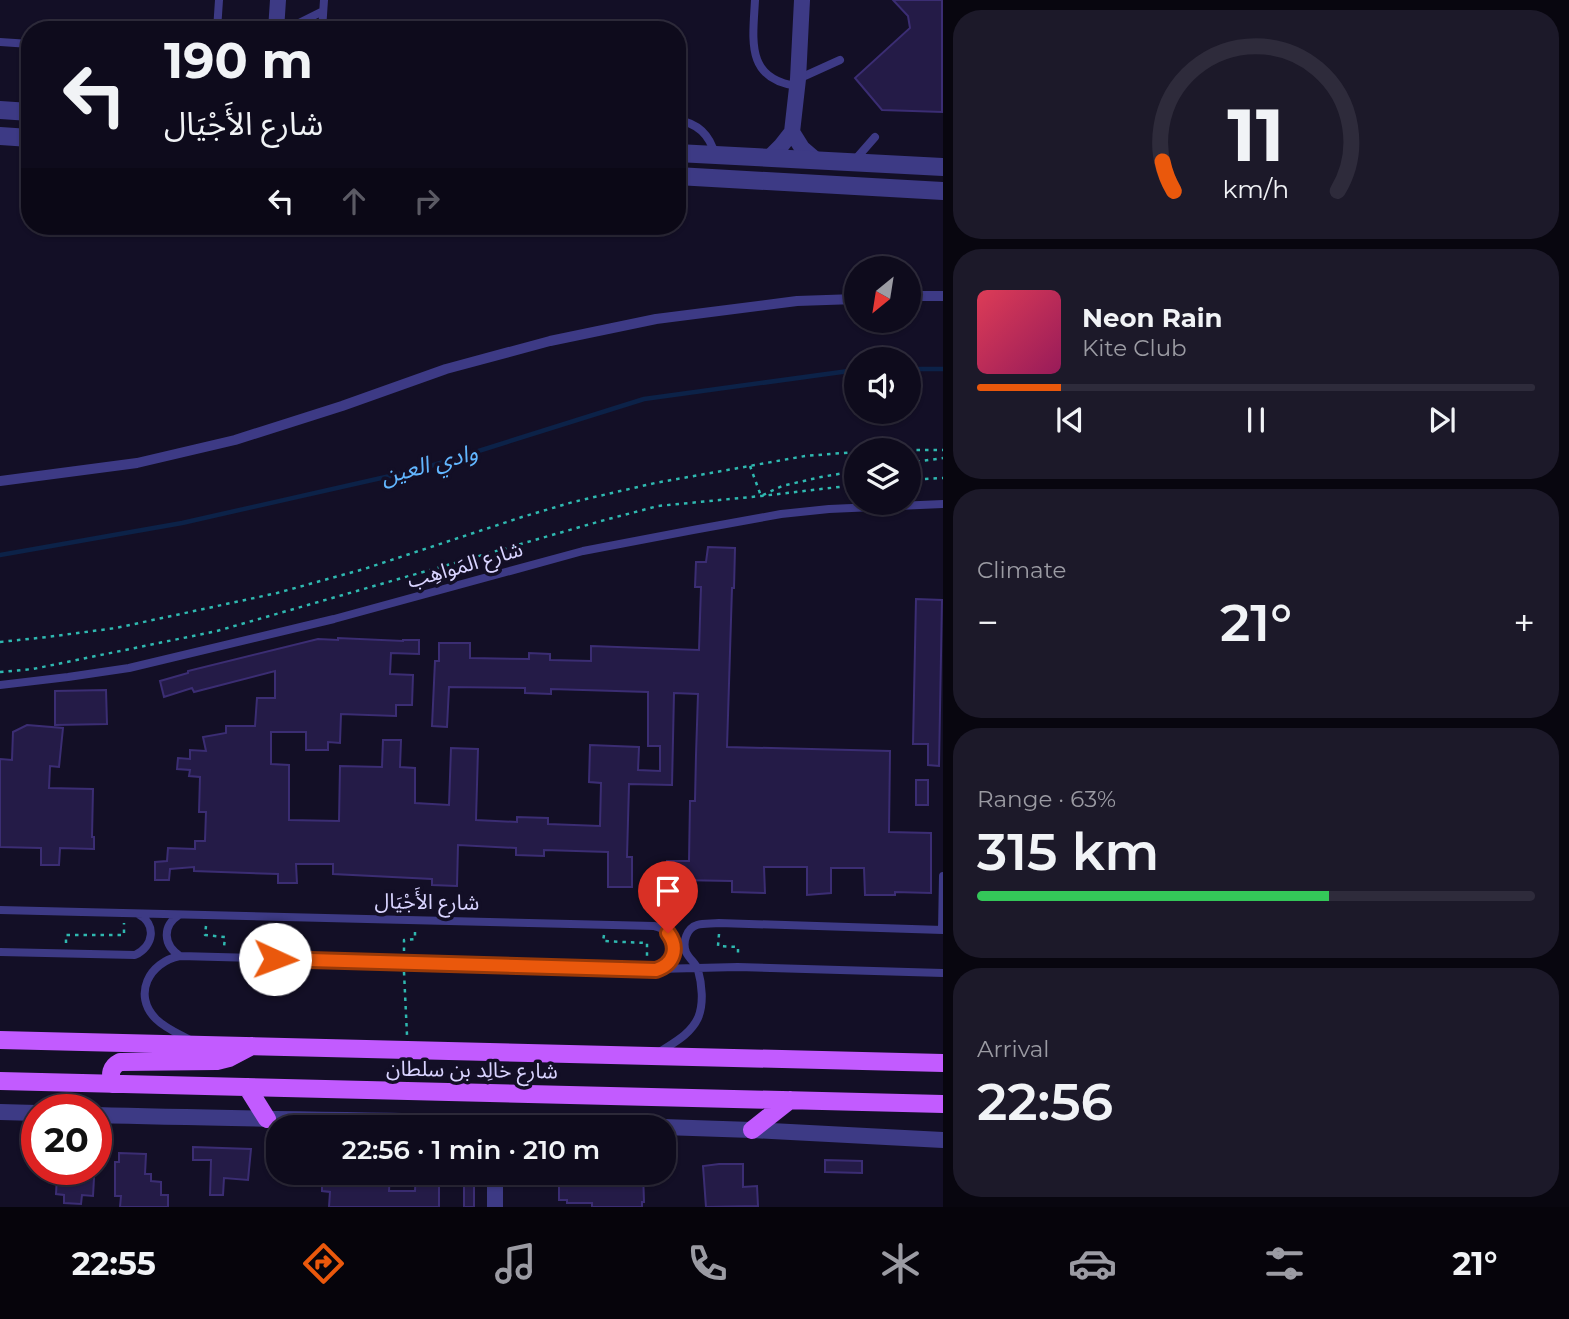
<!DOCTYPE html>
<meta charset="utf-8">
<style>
:root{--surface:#0e0b1c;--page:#1c1929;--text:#f1f3f6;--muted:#9b9ba3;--line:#2e2b3b;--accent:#ea580c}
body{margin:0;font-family:Montserrat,"Noto Sans Arabic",sans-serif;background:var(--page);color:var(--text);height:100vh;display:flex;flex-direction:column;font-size:26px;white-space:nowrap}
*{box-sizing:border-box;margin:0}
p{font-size:23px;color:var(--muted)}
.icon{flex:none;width:38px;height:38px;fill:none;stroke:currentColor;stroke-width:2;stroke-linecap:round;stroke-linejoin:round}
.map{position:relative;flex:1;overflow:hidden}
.details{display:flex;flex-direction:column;gap:10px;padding:10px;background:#08060f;width:626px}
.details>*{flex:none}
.top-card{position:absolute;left:21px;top:21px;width:665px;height:214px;border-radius:28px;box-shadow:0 2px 5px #0004,0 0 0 2px var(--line);background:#0e0b1c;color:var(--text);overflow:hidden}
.needle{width:46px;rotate:210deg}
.controls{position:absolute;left:844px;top:256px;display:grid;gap:14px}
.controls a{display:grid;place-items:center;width:77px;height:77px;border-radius:50%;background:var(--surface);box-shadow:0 2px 5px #0004,0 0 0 2px var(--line);font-size:35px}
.speed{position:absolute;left:21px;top:1094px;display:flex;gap:14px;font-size:35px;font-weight:700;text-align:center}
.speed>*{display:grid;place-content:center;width:91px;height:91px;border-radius:50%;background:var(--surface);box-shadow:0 2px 5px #0004,0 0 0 2px var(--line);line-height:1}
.speed .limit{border:10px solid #d22;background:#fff;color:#111}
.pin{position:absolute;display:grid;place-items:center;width:60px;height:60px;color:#fff;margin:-72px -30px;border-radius:50% 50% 50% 0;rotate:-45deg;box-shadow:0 0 7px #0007}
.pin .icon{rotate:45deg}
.me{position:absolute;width:77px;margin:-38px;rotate:92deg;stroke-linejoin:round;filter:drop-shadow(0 0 5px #0008)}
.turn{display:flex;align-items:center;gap:24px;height:147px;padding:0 28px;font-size:32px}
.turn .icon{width:91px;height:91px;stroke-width:2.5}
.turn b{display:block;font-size:49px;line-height:60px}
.lanes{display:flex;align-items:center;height:66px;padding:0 28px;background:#0003;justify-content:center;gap:35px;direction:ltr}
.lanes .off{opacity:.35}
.big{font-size:52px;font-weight:600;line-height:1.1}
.details .tile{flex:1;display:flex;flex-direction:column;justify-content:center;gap:10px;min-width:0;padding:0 24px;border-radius:28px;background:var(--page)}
.details .dial{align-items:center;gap:0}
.dial svg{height:182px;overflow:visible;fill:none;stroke:var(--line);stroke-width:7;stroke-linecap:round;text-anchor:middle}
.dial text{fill:var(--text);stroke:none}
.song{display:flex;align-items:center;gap:21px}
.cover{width:84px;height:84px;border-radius:10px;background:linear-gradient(135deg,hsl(350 70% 55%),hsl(330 70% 35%))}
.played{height:7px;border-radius:4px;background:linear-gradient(90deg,var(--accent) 15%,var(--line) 15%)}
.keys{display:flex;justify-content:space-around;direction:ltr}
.heat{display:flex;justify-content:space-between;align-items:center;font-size:38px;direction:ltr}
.charge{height:10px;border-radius:5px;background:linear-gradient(90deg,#34c759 63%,var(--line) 0)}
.trip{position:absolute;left:266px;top:1115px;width:410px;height:70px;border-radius:28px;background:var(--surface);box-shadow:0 2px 5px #0004,0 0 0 2px var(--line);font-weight:600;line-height:70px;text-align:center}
.tab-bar{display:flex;height:112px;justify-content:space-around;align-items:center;background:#06040b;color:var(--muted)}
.tab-bar .icon{width:49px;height:49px}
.tab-bar .on{color:var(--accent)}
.tab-bar b{font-size:32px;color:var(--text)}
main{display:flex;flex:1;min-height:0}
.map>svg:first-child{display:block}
</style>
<main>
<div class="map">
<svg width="943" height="1207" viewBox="0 0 943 1207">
<rect width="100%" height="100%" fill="#130f26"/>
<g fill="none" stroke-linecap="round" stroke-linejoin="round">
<!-- stream -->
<path stroke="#0c2248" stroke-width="4.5" d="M908,369h35
M0,555l182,-32 239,-54 223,-70 212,-29"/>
</g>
<!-- building -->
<path fill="#241b47" stroke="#3b2d73" stroke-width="2" d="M893,0h49v112l-60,-2 -27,-32 55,-50 -2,-12z
M708,547l27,1 -1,40h-2l-5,159 163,4 -1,81 42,1v60l-36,-1v3h-30l-1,-27h-33v25l-24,2v-28h-43l1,26 -33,-1v-11l-54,-1v11h-10l-1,-30h22l1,-60h5l1,-46 2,-61 -24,-1 -2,92 -43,-1 -2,73h5v30h-24v-35l-64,-2v6l-28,-1v-7l-58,-3 -1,41 -25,-1v-6l-99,-5v-10h-37l1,19h-19v-9l-84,-3v-4l-24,2 -1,11h-14v-18l12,-1 1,-13 27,1v-8h10l1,-29h-7l1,-35 -11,-1 1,-6 -13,-1 1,-11 12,1v-9l16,1 -3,-14 23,-4v-7h29l2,-28h18v-27l-81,21 -2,-4 -28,9 -4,-16 28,-8v-2l130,-32 20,1v-2l65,3v-1h16v14l-28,-1 -1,21 23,1 -1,30h-16v11l-55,-2 -1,29 -12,-1v8h-22v-18h-35v32l18,1v55l50,1 1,-55 42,1 1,-27h18l-1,27 15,1v35l34,2 2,-57 27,1 -2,71 41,2v-5l31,1v6l52,2 1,-43 -12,-1 1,-37 49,2 -1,23 22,1v-25h-12v-54l-97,-3v5l-26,-1v-5l-76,-1 -2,40 -15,-1 3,-65h4v-18h31v15l59,1v-6l21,1v6l41,1v-15l108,4 2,-63h-6l1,-25h10z
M916,599l26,1 -3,166 -11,-1v-21h-15z
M106,690l1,34 -52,1v-34z
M27,725l36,3 -4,39 -9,-1 -1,22 44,1 -1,48h2v12l-34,-1 -1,17h-18v-17l-41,-1v-88l12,1 1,-28z
M916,780h12v25h-12z
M193,1147l58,2 -3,31 -24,-2 -1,17h-13l1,-35h-18z
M119,1153l27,1 -1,20h6v7l10,1v13h7v12h-48l1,-11h-6v-34h4z
M825,1160l37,1v12l-37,-1z
M719,1164h24v23l14,-1 1,20 -52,1 -3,-41z
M322,1172h68l-1,19h26l1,-19h58v35h-10v-23h-25v23h-110l1,-15 -8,-1z
M559,1172h84l1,30h-2v5h-50v-4h-25v-3h-8z
M57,1177l37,1 -1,18 -11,-1 -1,9 -17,-1v-8l-8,-1z"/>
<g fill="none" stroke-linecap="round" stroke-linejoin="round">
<!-- path -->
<path stroke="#2fb8b0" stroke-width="2.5" stroke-dasharray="3.5 5" stroke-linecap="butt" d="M908,450h35
M908,463l35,-5
M750,466l11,30 21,-10 39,-9 35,-6
M908,480l35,-2
M0,642l47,-5 69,-9 161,-35 87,-24 158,-52 51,-15 82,-19 150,-27 51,-4
M0,672l33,-3 184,-38 384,-110 57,-15 103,-10 95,-11
M206,926l-1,9 20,2 -1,10
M719,934l-1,12 20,1v10
M604,935l-1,6 44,2v17
M66,943v-8h58v-12
M404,951v-11l11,-1v-10
M404,972l3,63
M68,1110v-12"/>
<!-- service -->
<path stroke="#3d3a85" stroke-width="8" d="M755,0c-2,40 -10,79 42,86
M217,30l2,-30
M285,30l38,-19
M322,30l2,-30
M0,42l30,2
M798,79l42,-19
M677,120c21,3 33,15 38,35
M854,161l21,-24
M0,685l68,-8 61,-9 205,-49 249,-68 110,-21 88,-16 48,-5 114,-5
M0,910l654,16c24,5 29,33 5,43
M179,915c-17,11 -16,30 1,41
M942,930l1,-54
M0,952l135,3c19,-9 22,-31 3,-41
M190,1040c-11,-6 -25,-12 -34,-21 -24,-24 -7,-57 24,-63l476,13 82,-2 205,6
M658,1053c15,-10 32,-18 40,-35 6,-14 4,-34 0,-48 -2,-7 -9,-11 -12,-18 -4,-10 1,-24 11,-27 7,-2 15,-1 22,-2l224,7"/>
<!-- pedestrian -->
<path stroke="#3d3a85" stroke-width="10" d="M908,296h35
M0,481l137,-18 98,-23 107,-34 104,-37 104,-28 106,-22 141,-18 59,-2"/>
<!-- minor -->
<path stroke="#3d3a85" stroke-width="16" d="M276,30l2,-30
M792,132l10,16 14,12
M769,158l12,-12 11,-14 6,-53 4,-79
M0,1112l37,1
M96,1115c188,5 376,6 564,12
M663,1127l89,3 191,10
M495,1207v-35"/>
<!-- tertiary -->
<path stroke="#3d3a85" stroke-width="18" d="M0,110l30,2
M0,136l30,2
M677,153l266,14
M677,176l266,15"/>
<!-- primary -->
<path stroke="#c25bff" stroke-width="18" d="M0,1040l943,23
M0,1081l943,23
M112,1084c-2,-10 -2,-17 8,-22l97,-1 12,-3 23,-12
M247,1087l20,32
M752,1130l38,-30"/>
</g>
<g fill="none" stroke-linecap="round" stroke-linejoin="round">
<!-- route casing -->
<g stroke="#983908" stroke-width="18">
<path id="route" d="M275,959l381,11c18,-6 23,-22 12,-37"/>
</g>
<!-- route -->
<use href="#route" stroke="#ea580c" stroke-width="12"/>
</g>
<g text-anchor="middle" stroke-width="7" stroke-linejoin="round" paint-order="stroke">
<!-- street labels -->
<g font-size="21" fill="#d9d4ff" stroke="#130f26">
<text transform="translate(465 565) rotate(-16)" y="7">شارع المَواهِب</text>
<text transform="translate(427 902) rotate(1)" y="7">شارع الأَجْيَال</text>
<text transform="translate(472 1070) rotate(1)" y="7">شارع خالِد بن سلطان</text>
</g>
<!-- water labels -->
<g font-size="23" font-style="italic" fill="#62b6ff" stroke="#130f26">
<text transform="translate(429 464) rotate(-15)" y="8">وادي العين</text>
</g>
</g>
</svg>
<div class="controls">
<a><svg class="needle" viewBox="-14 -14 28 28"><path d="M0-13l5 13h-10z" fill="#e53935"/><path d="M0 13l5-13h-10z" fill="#9b9ba3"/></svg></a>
<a><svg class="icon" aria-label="sound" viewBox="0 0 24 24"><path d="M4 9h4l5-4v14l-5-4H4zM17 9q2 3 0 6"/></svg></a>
<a><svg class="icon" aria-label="layers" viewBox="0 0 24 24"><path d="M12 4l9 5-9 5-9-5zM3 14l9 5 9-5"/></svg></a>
</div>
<div class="speed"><div class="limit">20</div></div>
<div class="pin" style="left:668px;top:933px;background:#d93025"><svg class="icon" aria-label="arrive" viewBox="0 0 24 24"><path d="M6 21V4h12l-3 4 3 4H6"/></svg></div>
<svg class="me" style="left:275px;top:959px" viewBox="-20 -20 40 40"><circle r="19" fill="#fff"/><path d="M0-13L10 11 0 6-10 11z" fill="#ea580c"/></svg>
<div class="trip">22:56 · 1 min · 210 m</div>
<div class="top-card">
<div class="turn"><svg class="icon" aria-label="left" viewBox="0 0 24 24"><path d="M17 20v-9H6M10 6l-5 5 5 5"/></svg><div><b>190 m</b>شارع الأَجْيَال</div></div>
<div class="lanes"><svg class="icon" aria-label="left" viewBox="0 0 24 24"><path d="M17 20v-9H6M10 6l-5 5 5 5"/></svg><svg class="icon off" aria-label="ahead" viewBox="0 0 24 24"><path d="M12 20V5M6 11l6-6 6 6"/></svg><svg class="icon off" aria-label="right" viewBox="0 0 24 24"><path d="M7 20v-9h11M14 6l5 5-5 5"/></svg></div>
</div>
</div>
<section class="details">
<div class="tile dial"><svg viewBox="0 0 100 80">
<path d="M14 69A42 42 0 1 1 86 69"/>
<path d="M14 69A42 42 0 0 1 9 56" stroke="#ea580c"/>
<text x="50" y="56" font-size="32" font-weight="700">11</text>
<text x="50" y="72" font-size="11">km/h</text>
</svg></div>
<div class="tile">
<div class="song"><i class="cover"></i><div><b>Neon Rain</b><p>Kite Club</p></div></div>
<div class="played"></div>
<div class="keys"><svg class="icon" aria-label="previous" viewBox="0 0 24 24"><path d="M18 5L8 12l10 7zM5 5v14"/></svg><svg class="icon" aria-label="pause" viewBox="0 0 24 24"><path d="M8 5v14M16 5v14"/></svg><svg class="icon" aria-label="next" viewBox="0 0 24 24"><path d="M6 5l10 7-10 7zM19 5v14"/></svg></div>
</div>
<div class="tile"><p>Climate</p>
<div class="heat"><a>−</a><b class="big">21°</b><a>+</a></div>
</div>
<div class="tile"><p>Range · 63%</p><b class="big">315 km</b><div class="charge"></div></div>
<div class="tile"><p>Arrival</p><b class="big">22:56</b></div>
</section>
</main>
<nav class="tab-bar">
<b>22:55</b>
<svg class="icon on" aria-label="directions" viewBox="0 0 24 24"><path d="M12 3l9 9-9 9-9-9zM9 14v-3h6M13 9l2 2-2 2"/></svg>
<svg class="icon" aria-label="music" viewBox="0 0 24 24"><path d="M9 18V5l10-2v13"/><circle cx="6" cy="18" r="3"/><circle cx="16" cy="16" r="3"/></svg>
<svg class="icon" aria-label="phone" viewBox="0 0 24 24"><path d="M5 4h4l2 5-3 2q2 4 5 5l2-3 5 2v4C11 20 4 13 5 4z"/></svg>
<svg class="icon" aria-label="climate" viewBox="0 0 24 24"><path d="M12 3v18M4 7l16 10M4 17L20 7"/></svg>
<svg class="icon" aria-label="car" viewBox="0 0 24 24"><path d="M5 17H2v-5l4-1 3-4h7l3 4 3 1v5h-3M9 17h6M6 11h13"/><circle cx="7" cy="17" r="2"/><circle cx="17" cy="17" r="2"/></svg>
<svg class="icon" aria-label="filters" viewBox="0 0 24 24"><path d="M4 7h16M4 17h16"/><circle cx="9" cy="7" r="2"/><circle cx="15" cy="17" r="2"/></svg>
<b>21°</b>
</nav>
